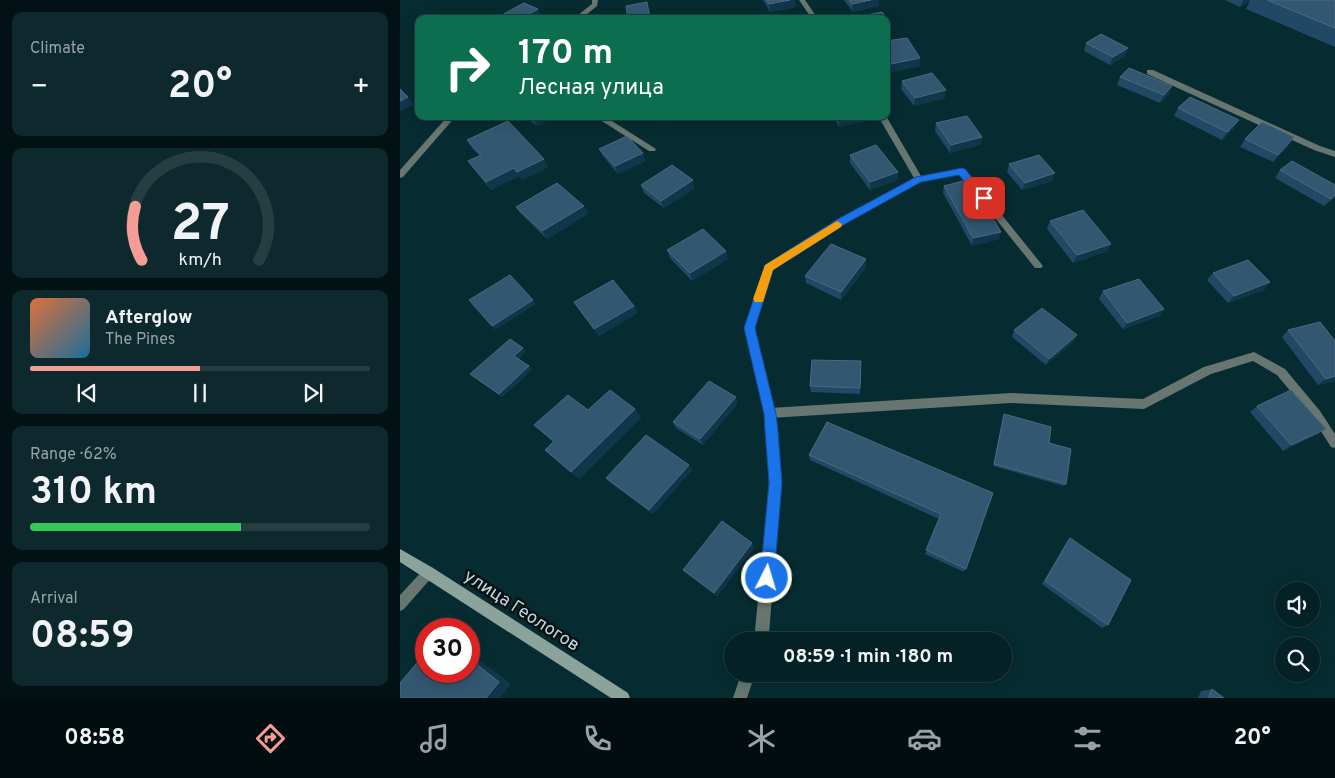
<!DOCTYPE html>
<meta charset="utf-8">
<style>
:root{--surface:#042125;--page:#0d292d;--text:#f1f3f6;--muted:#97a3a7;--line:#253e42;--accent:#f59c95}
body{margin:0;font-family:Overpass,sans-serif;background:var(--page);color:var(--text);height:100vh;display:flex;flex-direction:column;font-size:19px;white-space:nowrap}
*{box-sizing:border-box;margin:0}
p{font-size:16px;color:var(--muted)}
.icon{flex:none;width:28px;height:28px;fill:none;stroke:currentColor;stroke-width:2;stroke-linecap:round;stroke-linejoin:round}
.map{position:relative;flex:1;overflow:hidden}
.side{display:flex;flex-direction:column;gap:12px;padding:12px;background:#021214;width:400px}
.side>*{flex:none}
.guide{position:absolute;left:15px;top:15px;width:475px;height:105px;border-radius:10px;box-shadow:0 2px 12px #0003,0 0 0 1px var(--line);background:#0b6e4f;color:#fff;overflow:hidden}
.fabs{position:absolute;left:875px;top:582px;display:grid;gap:10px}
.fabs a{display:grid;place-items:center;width:45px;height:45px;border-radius:50%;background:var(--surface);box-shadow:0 2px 12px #0003,0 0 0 1px var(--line);font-size:25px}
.speed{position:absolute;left:15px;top:618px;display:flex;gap:10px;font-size:25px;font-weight:700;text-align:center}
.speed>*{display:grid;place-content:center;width:65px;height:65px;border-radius:50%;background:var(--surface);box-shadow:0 2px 12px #0003,0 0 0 1px var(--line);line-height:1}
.speed .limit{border:8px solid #d22;background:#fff;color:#111}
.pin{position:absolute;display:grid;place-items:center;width:42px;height:42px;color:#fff;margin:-21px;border-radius:10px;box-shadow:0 2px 8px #0006}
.me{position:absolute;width:55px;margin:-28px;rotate:5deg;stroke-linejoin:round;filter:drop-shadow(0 0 4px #0008)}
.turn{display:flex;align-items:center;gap:18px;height:105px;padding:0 20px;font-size:22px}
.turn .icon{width:65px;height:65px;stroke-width:2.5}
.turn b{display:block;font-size:35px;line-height:42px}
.big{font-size:38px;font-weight:700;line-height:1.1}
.side .tile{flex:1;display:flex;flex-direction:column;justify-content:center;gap:8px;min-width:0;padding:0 18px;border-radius:10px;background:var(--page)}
.side .dial{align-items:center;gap:0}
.dial svg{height:130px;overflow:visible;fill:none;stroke:var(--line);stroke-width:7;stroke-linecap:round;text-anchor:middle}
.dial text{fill:var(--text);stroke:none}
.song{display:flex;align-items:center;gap:15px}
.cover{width:60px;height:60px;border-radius:8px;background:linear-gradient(135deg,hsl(20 70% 55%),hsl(200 70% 35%))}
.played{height:5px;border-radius:2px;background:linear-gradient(90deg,var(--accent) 50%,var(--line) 50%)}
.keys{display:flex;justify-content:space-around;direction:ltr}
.heat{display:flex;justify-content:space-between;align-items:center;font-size:28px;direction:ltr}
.charge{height:8px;border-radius:4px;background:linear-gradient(90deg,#34c759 62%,var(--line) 0)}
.trip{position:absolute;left:324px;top:632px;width:288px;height:50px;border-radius:25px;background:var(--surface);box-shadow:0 2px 12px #0003,0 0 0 1px var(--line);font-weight:700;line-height:50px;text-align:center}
.tabs{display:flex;height:80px;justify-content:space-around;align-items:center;background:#020d0f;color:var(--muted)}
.tabs .icon{width:35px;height:35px}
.tabs .selected{color:var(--accent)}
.tabs b{font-size:22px;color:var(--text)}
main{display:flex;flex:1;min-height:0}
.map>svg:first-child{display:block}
</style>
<main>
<section class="side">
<div class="tile"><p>Climate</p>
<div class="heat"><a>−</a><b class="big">20°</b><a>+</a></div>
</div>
<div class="tile dial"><svg viewBox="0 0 100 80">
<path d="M14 69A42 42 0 1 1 86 69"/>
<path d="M14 69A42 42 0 0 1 10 36" stroke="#f59c95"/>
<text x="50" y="56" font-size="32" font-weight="700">27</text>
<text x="50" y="72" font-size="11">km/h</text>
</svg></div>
<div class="tile">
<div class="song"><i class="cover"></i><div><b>Afterglow</b><p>The Pines</p></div></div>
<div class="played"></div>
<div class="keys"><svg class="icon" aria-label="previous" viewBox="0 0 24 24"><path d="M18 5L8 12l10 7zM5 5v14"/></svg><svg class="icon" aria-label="pause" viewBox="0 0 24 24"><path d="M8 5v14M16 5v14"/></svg><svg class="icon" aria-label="next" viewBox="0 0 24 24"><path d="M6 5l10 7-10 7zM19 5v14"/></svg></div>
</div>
<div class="tile"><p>Range · 62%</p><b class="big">310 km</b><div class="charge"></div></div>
<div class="tile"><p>Arrival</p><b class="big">08:59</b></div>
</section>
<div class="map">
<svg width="935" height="698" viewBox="0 0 935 698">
<rect width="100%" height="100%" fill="#062c31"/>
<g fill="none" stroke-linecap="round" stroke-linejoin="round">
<!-- lane -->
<path fill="#677671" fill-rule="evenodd" d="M854,352l31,17 35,42 15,23v14l-4,-1 -19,-30 -35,-42 -24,-14 -42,13 -67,35 -133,-6 -241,15 -4,-2 -1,-3 1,-3 4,-2 241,-15 132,6 61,-32z
M29,566l4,2 2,4 -2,4 -29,33 -4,2v-16l25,-27z"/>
<!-- street -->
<path fill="#677671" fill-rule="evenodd" d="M192,0h6l-1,6 -16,13h-8l19,-15z
M399,0h6l13,19h-6z
M747,70h6l167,76 15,5v6l-21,-7 -167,-76z
M48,116h8l-53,61 -3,1v-8z
M194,116h10l52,33 -1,2h-6z
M478,116h8l35,60 44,-7 78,97 -2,2h-6l-75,-94 -39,7 -76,42 -72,47 -19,58 21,85 6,70 -12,151 -3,7h-12l15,-158 -4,-70 -21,-85 20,-60 2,-2 73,-47 75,-41z
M341,674h14l-8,24h-14z"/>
<!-- secondary -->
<path fill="#8ca39c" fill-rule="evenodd" d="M0,549l33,19 195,125 2,5h-19l-211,-136z"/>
</g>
<!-- wall -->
<path fill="#214864" d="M363,0h32l1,7 -26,5z
M444,0h35v6l-26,6z
M825,0h25l-10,7z
M850,0h83l2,1v46l-89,-38z
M486,41l34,17v8l-29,6 -5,-8z
M686,43l39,13 -15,9 -26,-14z
M720,77l49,17 -9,9 -43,-18z
M502,81l43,17 -31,8 -13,-17z
M778,108l56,20 -12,12 -48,-24z
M124,116h30l-17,10z
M433,116h36v4l-30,7z
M536,123l46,14 -2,8 -30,8 -15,-22z
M845,139l44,6 -16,17 -33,-15z
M67,140l81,27 -26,13 -3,-4 -28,14 -17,-21 -6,-8 12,-5 -8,-8z
M199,149l47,12 -28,13 -15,-18z
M450,155l48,17 -1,8 -27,10 -20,-27z
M609,164l46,9 -3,8 -30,9 -15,-18z
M880,170l55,27 -11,9 -49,-28z
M241,185l54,3 -31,20 -20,-15z
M544,186l55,53 -27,7 -29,-53z
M184,206l4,8 -41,25 -26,-25 -5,-7z
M650,221l58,30 -35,12 -26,-34z
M267,250l61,9 -36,22 -22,-23z
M466,259v8l-25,33 -35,-17 -1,-7z
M813,273l57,9 -6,8 -36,13 -21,-23z
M703,291l61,18 -4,7 -37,13 -24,-30z
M174,302l60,4 3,7 -38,23z
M614,330l63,5 -4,7 -27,23 -34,-28z
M888,330l47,51 -17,4 -36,-48z
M126,351l-8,8 11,7 3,4 -30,27 -32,-23z
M461,368l-1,26 -49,-2 -1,-6z
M338,403l-35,42 -27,-17 -3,-6z
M857,406l61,28 -35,17 -33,-39z
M235,409l6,9 -62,61 -34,-29 8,-8 -19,-17 54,-15z
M604,414l45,29 17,41 -2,2 -71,-20z
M409,455l184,38 -29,79 -39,-18 14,-35 -129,-59z
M292,470l-39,44 -42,-31 -5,-5z
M670,538l38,87 -6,3 -60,-44 24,-41z
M354,548l-37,48 -34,-26z
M812,689l12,9h-26l3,-7z"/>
<!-- shaded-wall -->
<path fill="#0f364a" d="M390,0h5l1,7 -26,5 -1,-8z
M471,0h8v6l-26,6 -1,-8z
M843,0h7l-10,7z
M138,9l3,8 -3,2h-18z
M491,24v8l-5,1v-8z
M728,48l-3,8 -15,9 3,-8z
M520,58v8l-29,6v-8z
M772,86l-3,8 -9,9 4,-8z
M546,90l-1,8 -31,8 1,-8z
M8,97l6,8 -14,6v-10z
M136,116h18l-17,10 -4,-8z
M262,116h19l-17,6z
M450,116h19v4l-30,7v-8z
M839,120l-5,8 -12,12 5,-8z
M582,137l-2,8 -30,8 1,-8z
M894,137l-5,8 -16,17 5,-7z
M243,153l3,8 -28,13 -3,-8z
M144,159l4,8 -26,13 -5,-8z
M114,168l5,8 -28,14 -5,-8z
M498,172l-1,8 -27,10v-8z
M655,173l-3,8 -30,9 3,-7z
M293,180l2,8 -31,20 -3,-7z
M935,195v2l-11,9z
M184,206l4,8 -41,25 -5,-8z
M601,232l-2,7 -27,7 1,-8z
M711,244l-3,7 -35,12 4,-8z
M326,251l2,8 -36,22 -2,-8z
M466,259v8l-25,33v-8z
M870,282l-6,8 -36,13 6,-7z
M133,300l3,4 -41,26 -3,-4z
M234,306l3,7 -38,23 -5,-7z
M764,309l-4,7 -37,13 4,-6z
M677,335l-4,7 -27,23 3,-6z
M123,348l3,3 -9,8 -3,-3z
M129,366l3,4 -30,27 -3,-3z
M935,376v5l-17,4 8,-6z
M336,397l2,6 -35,42 -3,-6z
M235,409l6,9 -62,61 -8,-7z
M926,429l-8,5 -35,17 8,-6z
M289,465l3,5 -39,44 -4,-4z
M352,543l2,5 -37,48 -3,-3z
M69,652l42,32 -11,14h-14l-17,-40z"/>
<!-- building -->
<path fill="#335771" stroke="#496b81" d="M366,0h24l-21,4z
M449,0h22l-19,4z
M867,0h66l2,1v27z
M247,2l3,16 -7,1h-15l-2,-13z
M124,3l14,6 -18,10h-15l-5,-3z
M482,12l9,12 -5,1v-6h-30v-2z
M701,34l27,14 -15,9 -27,-14z
M507,38l13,20 -29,6 -5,-8v-15z
M729,68l43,18 -8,9 -44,-18z
M532,73l14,17 -31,8 -13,-17z
M0,89l8,8 -8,4z
M790,97l49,23 -12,12 -49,-24z
M437,116h13l-11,3z
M567,116l15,21 -31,8 -15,-22z
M108,121l36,38 -27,13 -3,-4 -28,14 -18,-21 13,-6 -14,-15z
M862,122l32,15 -16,18 -33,-16z
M227,136l16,17 -28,13 -16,-17z
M476,145l22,27 -28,10 -20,-27z
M639,155l16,18 -30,10 -16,-19z
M892,161l43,24v10l-4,4 -51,-29z
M272,165l21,15 -32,21 -20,-16z
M570,179l31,53 -28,6 -29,-52z
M157,183l27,23 -42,25 -26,-24z
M683,210l28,34 -34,11 -27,-34z
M303,229l23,22 -36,22 -23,-23z
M431,244l35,15 -25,33 -36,-16z
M848,260l22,22 -36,14 -21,-23z
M110,275l23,25 -41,26 -23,-26z
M739,279l25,30 -37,14 -24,-32z
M213,280l21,26 -40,23 -20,-27z
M642,308l35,27 -28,24 -35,-29z
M920,322l15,19v35l-9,3 -38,-49z
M110,339l13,9 -9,8 15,10 -30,28 -29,-20z
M412,360l49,1 -1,27 -50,-2z
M309,381l27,16 -36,42 -27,-17z
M210,390l25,19 -64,63 -26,-22 9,-9 -20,-16 34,-30 20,15z
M891,390l35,39 -35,16 -34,-39z
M604,414l47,13 -2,16 22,6 -5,35 -72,-20z
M427,422l166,71 -27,76 -40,-19 15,-36 -132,-59z
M246,435l43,30 -40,45 -43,-32z
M322,521l30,22 -38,50 -31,-23z
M670,538l61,42 -23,45 -63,-44z
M26,652v19h43v-13l30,24 -13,16h-86v-15z
M812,689l12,9h-16z"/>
<!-- route -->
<path fill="#1a73e8" stroke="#114b97" d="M562,168l3,1 22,27v5h-7l-21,-26 -38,7 -76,42 -72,46 -18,58 21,86 2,17 4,52 -8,95 -2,4 -5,3 -5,-3 -2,-4 9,-95 -4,-52 -1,-17 -20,-86 21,-63 73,-46 78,-42z"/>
<!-- slow -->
<path fill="#f59e0b" d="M437,221l5,3 -1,3 -68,43 -10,32h-8l-2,-3 12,-34z"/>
<g text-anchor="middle" stroke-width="5" stroke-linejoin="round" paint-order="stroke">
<!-- near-street labels -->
<g font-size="18" fill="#c3d6da" stroke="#041214">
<text transform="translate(122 610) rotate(33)" y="6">улица Геологов</text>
</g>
</g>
</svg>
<div class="fabs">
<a><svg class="icon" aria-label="sound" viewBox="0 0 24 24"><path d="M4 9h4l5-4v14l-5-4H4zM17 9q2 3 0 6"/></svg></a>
<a><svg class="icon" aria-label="search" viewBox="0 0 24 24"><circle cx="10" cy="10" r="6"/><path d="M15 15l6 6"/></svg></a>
</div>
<div class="speed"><div class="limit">30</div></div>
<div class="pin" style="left:584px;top:198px;background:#d93025"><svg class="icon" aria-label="arrive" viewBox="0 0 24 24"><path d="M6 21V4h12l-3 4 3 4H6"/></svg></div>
<svg class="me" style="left:367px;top:578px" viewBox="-20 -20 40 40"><circle r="17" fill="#1a73e8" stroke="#fff" stroke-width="3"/><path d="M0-11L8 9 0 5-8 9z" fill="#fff"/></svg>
<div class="trip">08:59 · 1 min · 180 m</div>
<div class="guide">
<div class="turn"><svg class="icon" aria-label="right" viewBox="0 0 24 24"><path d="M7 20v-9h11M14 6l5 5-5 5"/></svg><div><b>170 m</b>Лесная улица</div></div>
</div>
</div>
</main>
<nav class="tabs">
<b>08:58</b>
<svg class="icon selected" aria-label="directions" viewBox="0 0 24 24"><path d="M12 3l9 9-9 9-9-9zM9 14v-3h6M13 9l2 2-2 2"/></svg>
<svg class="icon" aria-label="music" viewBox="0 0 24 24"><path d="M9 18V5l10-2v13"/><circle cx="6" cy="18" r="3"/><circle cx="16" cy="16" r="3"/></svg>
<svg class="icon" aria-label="phone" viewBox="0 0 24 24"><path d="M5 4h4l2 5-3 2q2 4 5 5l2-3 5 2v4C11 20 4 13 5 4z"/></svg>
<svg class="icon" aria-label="climate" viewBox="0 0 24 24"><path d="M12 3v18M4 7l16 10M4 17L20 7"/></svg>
<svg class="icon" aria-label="car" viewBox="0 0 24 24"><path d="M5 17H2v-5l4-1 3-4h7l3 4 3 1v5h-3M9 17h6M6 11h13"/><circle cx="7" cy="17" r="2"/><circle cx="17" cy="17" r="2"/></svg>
<svg class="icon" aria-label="filters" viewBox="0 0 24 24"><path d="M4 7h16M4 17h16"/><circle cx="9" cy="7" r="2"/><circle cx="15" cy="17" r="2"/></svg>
<b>20°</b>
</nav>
